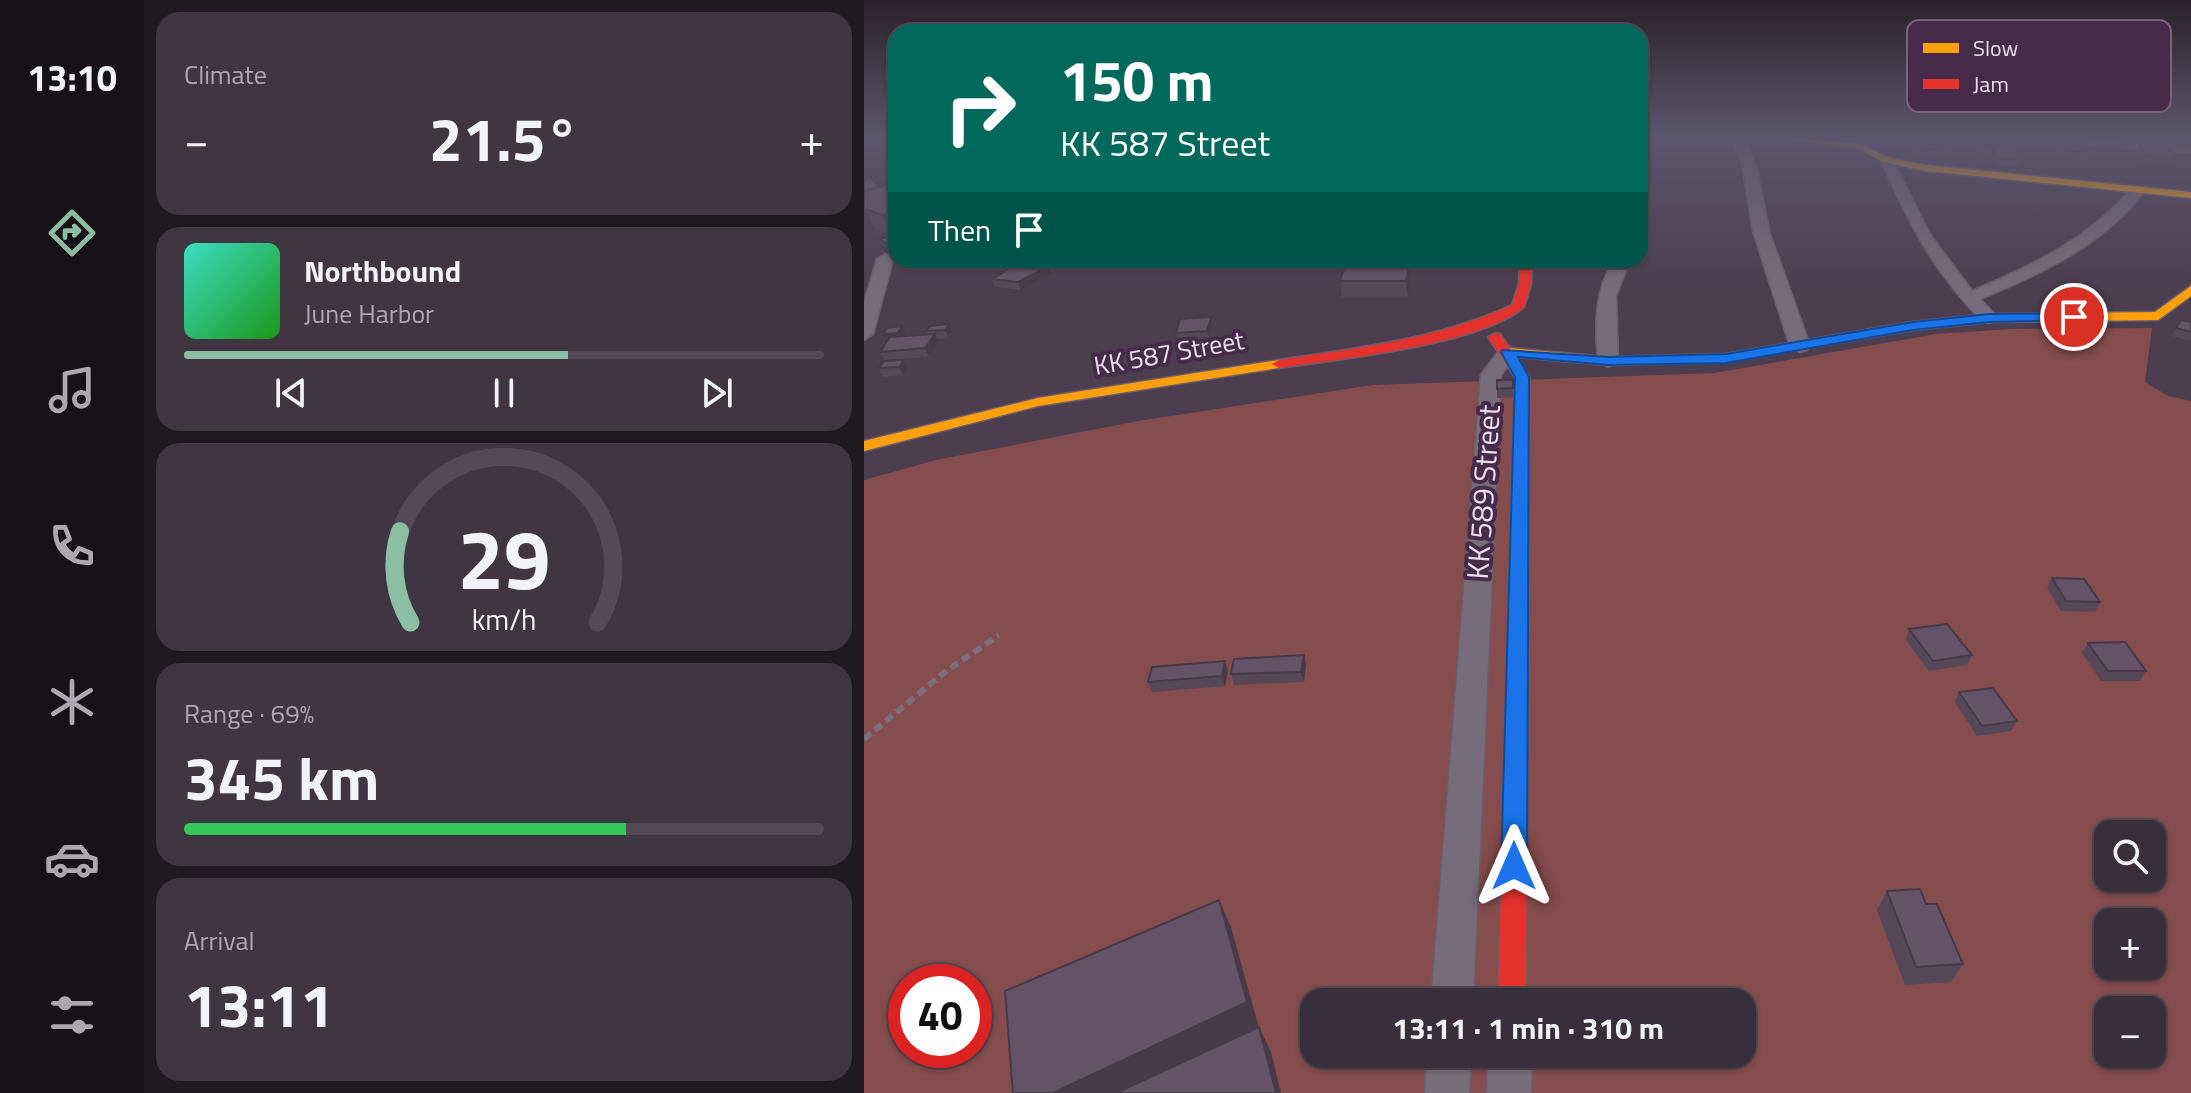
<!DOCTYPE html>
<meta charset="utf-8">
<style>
:root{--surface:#392e3b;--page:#403642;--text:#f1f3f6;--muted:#aba8af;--line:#534a55;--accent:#8abfa5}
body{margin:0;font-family:"Titillium Web",sans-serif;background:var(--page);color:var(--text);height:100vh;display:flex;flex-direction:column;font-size:30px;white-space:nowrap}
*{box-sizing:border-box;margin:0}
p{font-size:26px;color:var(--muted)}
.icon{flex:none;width:44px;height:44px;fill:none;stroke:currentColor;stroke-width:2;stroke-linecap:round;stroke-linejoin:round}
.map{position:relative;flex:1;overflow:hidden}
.drawer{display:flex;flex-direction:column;gap:12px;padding:12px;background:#1f1920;width:720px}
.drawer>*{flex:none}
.banner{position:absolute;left:24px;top:24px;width:760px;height:244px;border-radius:24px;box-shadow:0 2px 6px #0004,0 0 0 2px var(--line);background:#00695c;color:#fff;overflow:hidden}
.buttons{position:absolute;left:1230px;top:820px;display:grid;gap:16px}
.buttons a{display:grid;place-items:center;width:72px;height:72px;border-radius:16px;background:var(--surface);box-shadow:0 2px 6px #0004,0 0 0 2px var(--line);font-size:40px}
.speed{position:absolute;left:24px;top:964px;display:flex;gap:16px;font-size:40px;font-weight:700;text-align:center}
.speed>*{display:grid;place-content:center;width:104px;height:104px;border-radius:50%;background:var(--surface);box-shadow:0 2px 6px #0004,0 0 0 2px var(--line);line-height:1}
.speed .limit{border:12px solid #d22;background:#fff;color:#111}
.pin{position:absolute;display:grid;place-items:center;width:68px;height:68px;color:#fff;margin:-34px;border:4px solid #fff;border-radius:50%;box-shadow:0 2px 8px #0007}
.me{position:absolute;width:88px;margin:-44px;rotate:0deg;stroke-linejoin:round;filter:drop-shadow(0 0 6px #0008)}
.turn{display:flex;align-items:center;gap:28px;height:168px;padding:0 40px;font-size:36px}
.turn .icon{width:104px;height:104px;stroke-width:2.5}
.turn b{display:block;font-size:56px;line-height:68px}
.then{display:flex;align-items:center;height:76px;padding:0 40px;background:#0003;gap:16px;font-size:30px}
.big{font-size:60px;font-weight:700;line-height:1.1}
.drawer .tile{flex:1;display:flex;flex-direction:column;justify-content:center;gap:12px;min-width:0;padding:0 28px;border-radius:24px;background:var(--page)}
.drawer .dial{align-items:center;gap:0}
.dial svg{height:208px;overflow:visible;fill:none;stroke:var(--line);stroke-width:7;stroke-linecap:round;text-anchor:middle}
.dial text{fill:var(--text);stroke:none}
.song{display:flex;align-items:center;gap:24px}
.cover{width:96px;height:96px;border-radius:12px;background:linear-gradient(135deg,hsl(170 70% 55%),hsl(120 70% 35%))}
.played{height:8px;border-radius:4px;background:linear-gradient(90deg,var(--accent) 60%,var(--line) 60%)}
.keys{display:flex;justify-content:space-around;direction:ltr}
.heat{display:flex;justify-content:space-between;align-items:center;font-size:44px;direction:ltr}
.charge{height:12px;border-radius:6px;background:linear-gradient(90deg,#34c759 69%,var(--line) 0)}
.trip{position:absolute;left:436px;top:988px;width:456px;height:80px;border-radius:24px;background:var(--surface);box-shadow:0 2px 6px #0004,0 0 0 2px var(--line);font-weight:700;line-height:80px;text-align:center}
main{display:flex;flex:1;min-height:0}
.tabs{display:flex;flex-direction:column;width:144px;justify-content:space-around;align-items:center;background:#171218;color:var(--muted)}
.tabs .icon{width:56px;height:56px}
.tabs .on{color:var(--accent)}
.tabs b{font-size:36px;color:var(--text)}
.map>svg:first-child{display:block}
</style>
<main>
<nav class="tabs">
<b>13:10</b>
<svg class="icon on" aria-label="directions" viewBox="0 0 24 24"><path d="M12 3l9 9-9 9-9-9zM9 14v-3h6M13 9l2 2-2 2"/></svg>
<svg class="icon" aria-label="music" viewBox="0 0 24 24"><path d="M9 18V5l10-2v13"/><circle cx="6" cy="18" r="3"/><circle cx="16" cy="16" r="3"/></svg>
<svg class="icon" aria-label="phone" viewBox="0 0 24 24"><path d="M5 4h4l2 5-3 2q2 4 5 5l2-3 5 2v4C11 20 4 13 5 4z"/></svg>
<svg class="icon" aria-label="climate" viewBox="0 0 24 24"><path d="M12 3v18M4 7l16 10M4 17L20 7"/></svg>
<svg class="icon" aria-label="car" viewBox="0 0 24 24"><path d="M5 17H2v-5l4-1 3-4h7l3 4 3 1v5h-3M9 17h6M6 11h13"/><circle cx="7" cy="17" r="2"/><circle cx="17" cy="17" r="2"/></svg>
<svg class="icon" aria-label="filters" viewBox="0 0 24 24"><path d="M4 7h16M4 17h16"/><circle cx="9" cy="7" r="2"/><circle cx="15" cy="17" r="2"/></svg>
</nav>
<section class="drawer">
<div class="tile"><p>Climate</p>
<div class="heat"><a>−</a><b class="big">21.5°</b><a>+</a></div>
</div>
<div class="tile">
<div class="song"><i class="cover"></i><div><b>Northbound</b><p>June Harbor</p></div></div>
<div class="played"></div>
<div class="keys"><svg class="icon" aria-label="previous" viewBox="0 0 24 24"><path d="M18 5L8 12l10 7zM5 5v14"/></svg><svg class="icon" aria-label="pause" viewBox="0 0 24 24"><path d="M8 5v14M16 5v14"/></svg><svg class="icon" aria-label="next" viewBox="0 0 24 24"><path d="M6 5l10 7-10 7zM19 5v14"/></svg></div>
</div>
<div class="tile dial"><svg viewBox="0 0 100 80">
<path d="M14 69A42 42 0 1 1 86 69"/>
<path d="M14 69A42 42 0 0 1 10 34" stroke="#8abfa5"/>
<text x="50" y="56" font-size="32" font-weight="700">29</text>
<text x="50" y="72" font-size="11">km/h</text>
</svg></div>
<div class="tile"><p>Range · 69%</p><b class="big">345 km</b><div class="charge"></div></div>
<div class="tile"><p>Arrival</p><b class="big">13:11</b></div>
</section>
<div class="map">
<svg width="1327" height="1093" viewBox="0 0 1327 1093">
<rect width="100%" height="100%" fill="#4c3d4f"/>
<!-- green -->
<path fill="#854d4d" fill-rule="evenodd" d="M1288,328l-7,54 23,14 23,5v692h-1327v-613l72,-20 202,-39 235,-36 341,-12 222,-39 75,-5zM1244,834h44v44h-44zM1244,922h44v44h-44zM42,982h68v68h-68zM450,1002h428v52h-428zM1244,1010h44v44h-44z"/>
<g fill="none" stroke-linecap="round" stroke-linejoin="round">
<!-- street casing -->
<g stroke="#6b5d6c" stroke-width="3">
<path id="street" d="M869,138h12l12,31 12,62 41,115 -3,4 -7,2 -10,-6 -37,-115 -10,-62z
M1182,138l145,7v8l-139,-11z
M1023,156l6,4 36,73 43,58c62,-26 118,-53 162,-105l12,3c-42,56 -103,84 -166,110l18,19 -9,5 -6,-1c-50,-51 -74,-98 -102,-162z
M21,254l8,5 -20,75 -9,6v-38l13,-43z
M750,260h16l-14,36 2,65 -10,6 -10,-6c-3,-36 -4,-69 16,-101z
M644,346l10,6 -17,23 -28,627h-42l50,-627 20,-27z
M563,1054h44l-2,39h-44z
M624,1054h44l-1,39h-44z"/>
</g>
<!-- slow casing -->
<g stroke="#6b5d6c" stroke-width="3">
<path id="slow" d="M915,138l82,6 29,14 36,7 265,27v6l-265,-27 -42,-9 -25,-13z
M1327,286v10l-33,24 -169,2 -76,8 -187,32 -118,3 -100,-9 -7,-4 7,-4 100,9 118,-3 187,-32 76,-8 166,-2z
M415,360l7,4 -2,3 -246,39 -174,45v-10l174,-43z"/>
</g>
<!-- jam casing -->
<g stroke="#6b5d6c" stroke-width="3">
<path id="jam" d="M656,260h12l-1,24 -7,23c-44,38 -185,52 -245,61l-7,-4 7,-4c80,-12 159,-21 233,-55l7,-21z
M631,333l5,1 29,43 -3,625h-28l17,-625 -27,-40z"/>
</g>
<!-- path -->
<path stroke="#7b6f7c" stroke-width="6" stroke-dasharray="9 5" stroke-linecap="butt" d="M0,739l81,-67 54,-37"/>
<!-- street -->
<use href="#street" fill="#776c79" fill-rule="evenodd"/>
<!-- slow -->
<use href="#slow" fill="#ff9f0a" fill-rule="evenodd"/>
<!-- jam -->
<use href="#jam" fill="#e5322d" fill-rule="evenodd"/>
</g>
<!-- wall -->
<path fill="#574859" d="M1195,138l30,11 -3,11 -20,-2 -9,-14z
M1050,143l40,8 -2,6 -40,-3z
M1127,144l29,15 -3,7 -20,-1 -3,-7 -2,5 -13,-1 -2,-9 2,-6 11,1z
M1275,144l16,2 19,10 -3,6 -29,-1 -5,-11z
M0,180l15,7h17v61l-7,2 -5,-4 -4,-7 11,-3 -15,-6 -12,4z
M158,260h41l2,5 -9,6h-5l1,3 -31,16 -26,-3 -3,-8 31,-17z
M451,260h25v1l-17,5 -8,-3z
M483,260h102v2h-38l1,13 -4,22h-66l-2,-16z
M1327,322v17l-1,2 -18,-5 4,-8z
M85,324l4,8 -4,6 -12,1 2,3 -10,15 -45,3 -4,-8 7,-10 -4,-8 23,1 -1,1 22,-2 -1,-3z
M349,325l-4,14 -31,2 -2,-8z
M40,360l4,9 -5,6 -20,2 -4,-9z
M633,380h16v17l-16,1z
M1188,578l48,24 -5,10 -34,-1 -14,-23z
M1045,629l63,26 -5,10 -38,6 -23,-31z
M1224,643l58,28 -6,10h-39l-19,-28z
M440,655l2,10 -2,17 -70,3 -3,-11z
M364,671l-3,15 -73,6 -4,-10z
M1095,692l58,29 -6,10 -34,5 -22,-34z
M1023,891l39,13 37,60 -12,18 -46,3 -28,-75z"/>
<!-- shaded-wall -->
<path fill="#473b49" d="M2,209l10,21 -12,4v-24z
M32,211v24l-5,1 -9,-21z
M32,240v8l-7,2 -4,-7z
M195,260h4l2,5 -9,6 -3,-7z
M458,260h18v1l-17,5z
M547,260l1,15 -4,22 -2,-16z
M185,266l3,8 -31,16 -3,-8z
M347,317l2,8 -4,14 -2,-8z
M85,324l4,8 -4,6 -4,-8z
M38,326l4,9 -4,6 -15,2 -4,-9z
M71,334l4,8 -10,15 -4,-9z
M40,360l4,9 -5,6 -4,-8z
M440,655l2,10 -2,17 -3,-10z
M361,661l3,10 -3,15 -3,-10z
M355,900l12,27 28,101 -136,65h-70z
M395,1027l12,25 10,41h-5z"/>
<!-- building -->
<path fill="#655468" stroke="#473b49" stroke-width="2" d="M1195,138l24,2 6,9h-3l2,4 -20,-2z
M1291,142v4l14,1 5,9 -29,-1 -6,-11z
M1050,143l39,3 1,5 -40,-4z
M1127,144l22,4 7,11 -21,-1z
M1115,147l12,1 3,8 -13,-1z
M7,178l8,9 -15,4v-11z
M26,184l6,3v24l-14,4 -16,-6 -2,1v-19z
M32,235v5l-11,3 -5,-4z
M158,260h37l-6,4z
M483,260h64l-5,21h-66z
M156,262l29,4 -31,16 -26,-3z
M347,317l-4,14 -31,2 4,-14z
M1317,320l10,2v10l-15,-4z
M85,324l-4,6 -19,1 4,-5z
M38,326l-4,7 -15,1 4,-6z
M71,334l-10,14 -45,4 10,-15z
M40,360l-5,7 -20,1 5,-7z
M633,380h16v8l-16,1z
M1188,578l32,1 16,23 -34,-1z
M1083,624l25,31 -39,6 -24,-32z
M1261,642l21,29h-38l-20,-28z
M440,655l-3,17 -70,2 3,-15z
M361,661l-3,15 -74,6 4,-15z
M1129,688l24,33 -35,5 -23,-34z
M1056,889l6,15h11l26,60 -47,3 -29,-76z
M355,900l28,102 -194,91h-40l-8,-102z
M395,1027l17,66h-160z"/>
<!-- sky -->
<linearGradient id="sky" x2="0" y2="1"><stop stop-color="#2a222b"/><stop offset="0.47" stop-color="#5b576e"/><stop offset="1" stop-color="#5b576e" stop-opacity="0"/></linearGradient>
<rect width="1327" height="291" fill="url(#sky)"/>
<!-- route -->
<path fill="#1a73e8" stroke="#114b97" stroke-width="2" d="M1210,313l6,4 -2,3 -89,2 -76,8 -187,33 -118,2 -90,-8 11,20 -2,489 -4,8 -9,3 -9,-3 -4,-8 14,-489 -14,-25 2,-2 105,7 118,-3 187,-32 76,-8z"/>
<g text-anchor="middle" stroke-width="8" stroke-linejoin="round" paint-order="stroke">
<!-- far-street labels -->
<g font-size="26" fill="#eddcef" stroke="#472b4b">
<text transform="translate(305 353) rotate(-10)" y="9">KK 587 Street</text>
</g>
<!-- street labels -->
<g font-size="30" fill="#eddcef" stroke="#472b4b">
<text transform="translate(620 492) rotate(-86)" y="10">KK 589 Street</text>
</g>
</g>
<!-- legend -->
<rect x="1043" y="20" width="264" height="92" rx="12" fill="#472b4b" stroke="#79607c" stroke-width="2"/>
<rect x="1059" y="43" width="36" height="10" fill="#ff9f0a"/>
<rect x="1059" y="79" width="36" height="10" fill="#e5322d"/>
<g font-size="22" fill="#eddcef">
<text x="1109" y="56">Slow</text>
<text x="1109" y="92">Jam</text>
</g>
</svg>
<div class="buttons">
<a><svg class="icon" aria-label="search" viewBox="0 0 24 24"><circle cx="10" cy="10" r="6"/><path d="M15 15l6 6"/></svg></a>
<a>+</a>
<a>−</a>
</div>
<div class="speed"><div class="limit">40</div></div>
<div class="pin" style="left:1210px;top:317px;background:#d93025"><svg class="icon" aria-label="arrive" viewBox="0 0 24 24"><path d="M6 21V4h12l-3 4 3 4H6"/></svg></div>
<svg class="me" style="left:650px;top:866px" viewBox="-20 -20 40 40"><path d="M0-17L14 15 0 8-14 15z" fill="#1a73e8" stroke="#fff" stroke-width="4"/></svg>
<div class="trip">13:11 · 1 min · 310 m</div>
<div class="banner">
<div class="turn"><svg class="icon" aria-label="right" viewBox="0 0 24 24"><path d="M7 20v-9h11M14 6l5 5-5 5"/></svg><div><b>150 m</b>KK 587 Street</div></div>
<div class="then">Then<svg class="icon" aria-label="arrive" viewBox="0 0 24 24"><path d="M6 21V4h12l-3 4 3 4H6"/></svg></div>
</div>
</div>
</main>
